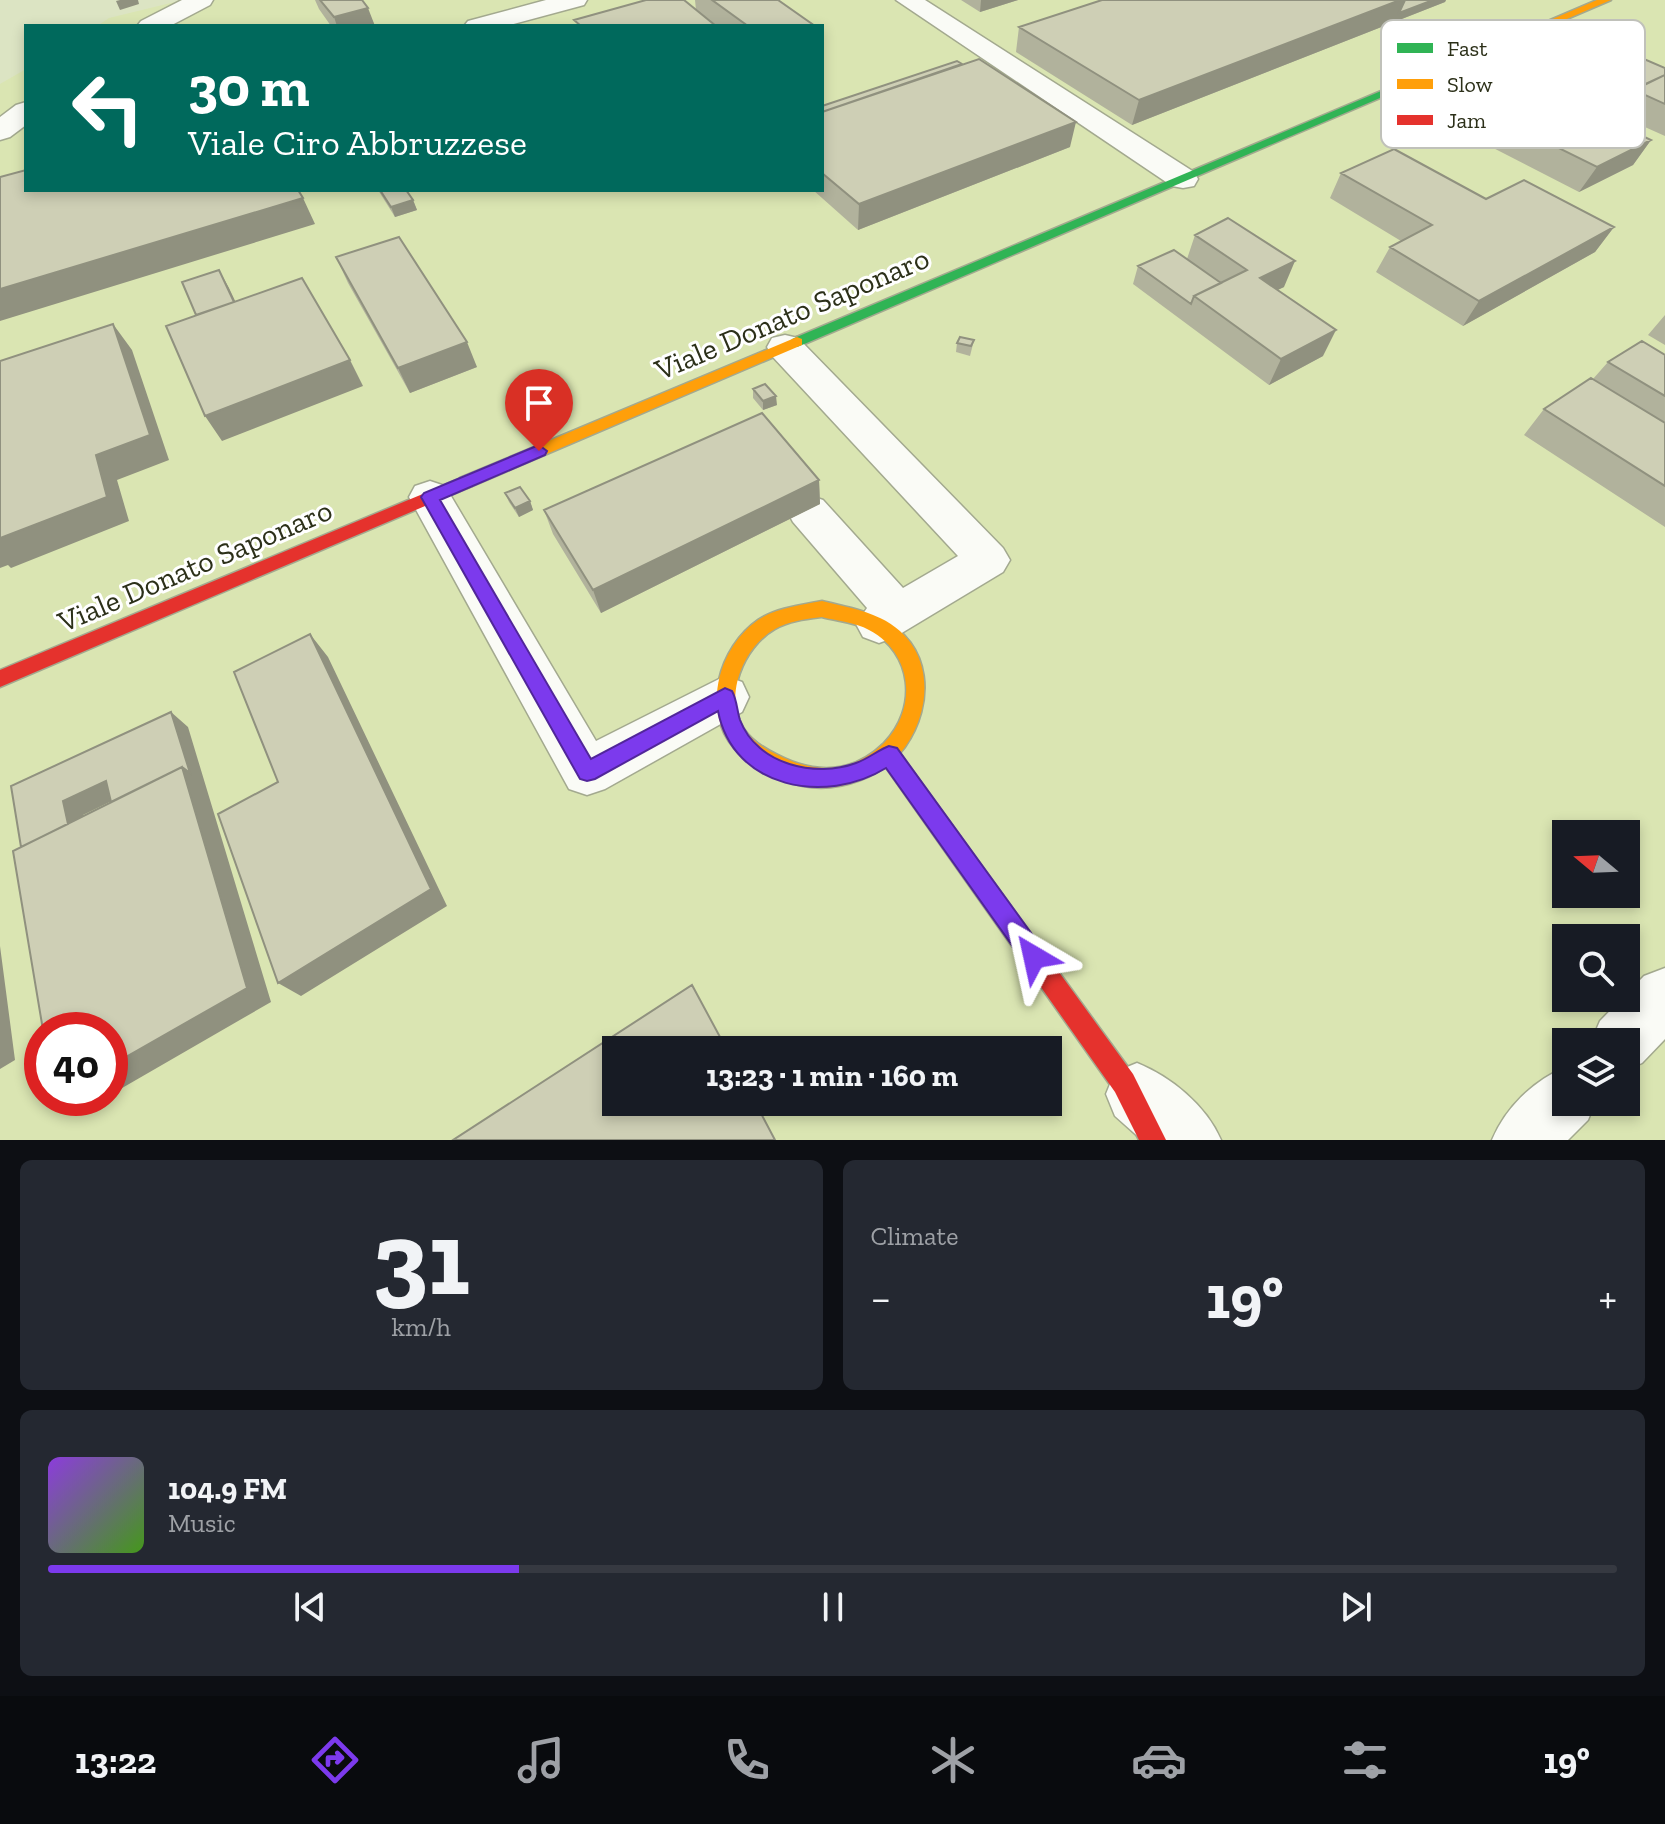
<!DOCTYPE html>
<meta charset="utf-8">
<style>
:root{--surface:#171b24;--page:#242831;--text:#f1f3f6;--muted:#9ea1a6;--line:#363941;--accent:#7c3aed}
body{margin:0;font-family:"Zilla Slab",serif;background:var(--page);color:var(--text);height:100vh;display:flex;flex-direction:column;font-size:30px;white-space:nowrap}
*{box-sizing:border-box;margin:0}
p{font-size:26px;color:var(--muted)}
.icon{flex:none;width:44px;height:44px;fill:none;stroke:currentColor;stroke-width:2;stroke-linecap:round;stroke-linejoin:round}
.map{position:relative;height:1140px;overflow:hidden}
.side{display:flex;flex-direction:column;gap:20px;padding:20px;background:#0d0f14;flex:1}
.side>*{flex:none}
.top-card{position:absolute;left:24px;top:24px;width:800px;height:168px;border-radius:0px;box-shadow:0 4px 12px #0003;background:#00695c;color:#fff;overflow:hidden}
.needle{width:52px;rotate:289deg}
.buttons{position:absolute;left:1552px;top:820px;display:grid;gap:16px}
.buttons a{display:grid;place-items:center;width:88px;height:88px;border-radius:0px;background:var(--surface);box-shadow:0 4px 12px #0003;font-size:40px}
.speed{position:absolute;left:24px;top:1012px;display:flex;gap:16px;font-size:40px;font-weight:700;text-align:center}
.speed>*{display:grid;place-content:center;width:104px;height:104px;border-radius:50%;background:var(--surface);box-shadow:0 4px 12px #0003;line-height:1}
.speed .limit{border:12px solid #d22;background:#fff;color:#111}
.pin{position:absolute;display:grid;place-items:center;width:68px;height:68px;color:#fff;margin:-82px -34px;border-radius:50% 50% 50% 0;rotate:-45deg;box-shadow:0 0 8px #0007}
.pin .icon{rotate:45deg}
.me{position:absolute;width:88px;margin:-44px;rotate:324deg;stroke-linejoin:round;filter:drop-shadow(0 0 6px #0008)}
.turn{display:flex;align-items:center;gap:28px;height:168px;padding:0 32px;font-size:36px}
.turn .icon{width:104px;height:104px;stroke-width:2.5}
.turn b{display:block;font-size:56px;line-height:68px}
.big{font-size:60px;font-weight:700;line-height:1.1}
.side .widget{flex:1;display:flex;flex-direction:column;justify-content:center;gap:12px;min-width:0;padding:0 28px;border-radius:12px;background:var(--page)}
.side .dial{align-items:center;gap:0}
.dial b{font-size:104px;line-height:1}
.song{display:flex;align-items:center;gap:24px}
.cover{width:96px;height:96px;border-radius:12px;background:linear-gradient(135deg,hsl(270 70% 55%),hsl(100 70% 35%))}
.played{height:8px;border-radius:4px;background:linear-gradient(90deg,var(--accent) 30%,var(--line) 30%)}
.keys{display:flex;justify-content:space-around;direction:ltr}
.heat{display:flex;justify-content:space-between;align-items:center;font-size:44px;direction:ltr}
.side .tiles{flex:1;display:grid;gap:20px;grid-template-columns:1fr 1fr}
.widget:last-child{grid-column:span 2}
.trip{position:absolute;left:602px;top:1036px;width:460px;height:80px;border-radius:0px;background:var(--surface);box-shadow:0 4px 12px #0003;font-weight:700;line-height:80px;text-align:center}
.tab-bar{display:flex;height:128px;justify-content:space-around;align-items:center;background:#090b0e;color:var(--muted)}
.tab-bar .icon{width:56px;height:56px}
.tab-bar .selected{color:var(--accent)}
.tab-bar b{font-size:36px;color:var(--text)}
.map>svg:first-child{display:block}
</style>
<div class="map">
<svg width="1665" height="1140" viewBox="0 0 1665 1140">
<rect width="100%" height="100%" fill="#dce4c3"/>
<!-- built -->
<path fill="#dae5b2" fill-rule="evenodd" d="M183,0h1482v1140h-1665v-1056l26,-15v121h796v-164h-725l12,-8zM1566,834h60v60h-60zM1566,938h60v60h-60zM42,1030h68v68h-68zM1566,1042h60v60h-60zM616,1050h432v52h-432z"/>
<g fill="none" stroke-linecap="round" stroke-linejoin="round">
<!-- street casing -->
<g stroke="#a3a98f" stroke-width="3">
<path id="street" d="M182,0h31l-3,5 -40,21h-33l4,-5z
M546,0h41l-3,5 -78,21h-42l4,-5z
M896,0h29l269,172 4,7 -4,7 -11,2 -11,-2z
M26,102v23l-16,12 -10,3v-23l16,-12z
M785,335l13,3 205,210 7,12 -7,12 -108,65 -16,6 -16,-6 -7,-13 11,-16 -74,-86 -6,-11 6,-11 15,-5 15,5 80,88 55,-32 -186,-200 -5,-9 5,-9z
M430,481l15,5 151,255 129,-65 17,6 7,15 -7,15 -137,77 -18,6 -18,-6 -160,-292 6,-11z
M1665,968v71l-23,24 -16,7v-28h-35l9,-21 44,-45z
M1137,1063c34,14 69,42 84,77h-79l-27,-24 -9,-22 9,-22z
M1566,1067v35h29l-7,18 -20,20h-76c14,-33 41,-59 74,-73z"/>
</g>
<!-- fast casing -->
<g stroke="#a3a98f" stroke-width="3">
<path id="fast" d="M1412,78l10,2 -620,265 -5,2 -7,-5 2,-3z"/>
</g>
<!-- slow casing -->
<g stroke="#a3a98f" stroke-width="3">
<path id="slow" d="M1597,0h14l-191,82 -10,-2z
M797,337l5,2v6l-330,141 -6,2 -8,-6 2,-4z
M822,601c19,5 40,8 58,17 53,25 55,86 25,129 -21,30 -66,46 -102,39 -13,-2 -23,-9 -34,-15 -12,-6 -26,-12 -35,-23 -33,-38 -15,-101 24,-128 18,-12 43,-15 64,-19zM822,617c15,4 33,5 47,13 44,23 49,78 15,113 -32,31 -69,31 -106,12 -13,-6 -26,-14 -34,-26 -21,-32 -1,-82 31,-100 14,-8 31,-10 47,-12z"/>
</g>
<!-- jam casing -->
<g stroke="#a3a98f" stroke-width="3">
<path id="jam" d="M466,476l8,6 -2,4 -472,201v-17z
M889,746l7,2 237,326 33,66h-27l-24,-48 -233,-330 -3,-7 3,-7z"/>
</g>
<!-- street -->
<use href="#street" fill="#fafbf6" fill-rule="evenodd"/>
<!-- fast -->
<use href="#fast" fill="#30b455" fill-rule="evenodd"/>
<!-- slow -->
<use href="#slow" fill="#ff9f0a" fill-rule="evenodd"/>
<!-- jam -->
<use href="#jam" fill="#e5322d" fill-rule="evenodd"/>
</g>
<!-- wall -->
<path fill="#b1b29c" d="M315,0h47l13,26h-44l-12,-17z
M695,0h83l37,26h-98l-21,-16z
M961,0h57l-38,12z
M1102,0h344l-1,2 -313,123 -116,-73 3,-25z
M1621,54l44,14v68l-47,-21 7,-11 -26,-8 -11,-8v-3l-10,-5 5,-9z
M822,106l248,41 -212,83 -45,-40h9z
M1478,108l173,32 -18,25 -54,27 -115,-59z
M1341,173l145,26 128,28 -19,25 -132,74 -87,-54 14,-25 11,-6 -71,-43z
M378,190h28l7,10 4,10 -22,7z
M1195,235l89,52 -7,3 46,66 -54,29 -136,-101 5,-18 49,-7z
M336,257l141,110 -67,26 -62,-110z
M1665,315v30l-17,-10z
M974,340l-4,16 -14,-4 1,-9z
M1665,355v172l-141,-92 20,-26 49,-30 15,-17z
M753,389l24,16 -14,5 -10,-12z
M819,480l1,24 -219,109 -48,-79 -9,-24z
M505,493l25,8 3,9 -14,7 -10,-15z"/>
<!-- shaded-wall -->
<path fill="#90917f" d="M120,0h18l1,4 -19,6 -4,-9z
M981,0h37l-38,12z
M1400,0h46l-1,2 -313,123 7,-25z
M368,8l7,18h-38l-3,-9z
M1076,122l-6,25 -212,83 1,-26z
M1651,140l-18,25 -54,27 18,-25z
M303,198l12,26 -315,97v-32z
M413,200l4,10 -22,7 -4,-10z
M1614,227l-19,25 -132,74 16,-25z
M1295,261l-11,26 -35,17 11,-26z
M219,270l10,18 16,34 -37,12z
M113,324l19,26 37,110 -52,20 12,41 -118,47 -3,-3 -8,3v-30l96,-83z
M1336,330l-13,26 -54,29 12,-26z
M467,342l10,25 -67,26 -12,-25z
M350,360l13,26 -141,55 -17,-25z
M776,396l1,9 -14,5v-9z
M819,480l1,24 -219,109 -8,-23z
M530,501l3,9 -14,7 -4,-9z
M310,634l18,23 119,249 -146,90 -23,-13z
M171,712l17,15 83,275 -161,93v-29z
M106,781l18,14 -41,20 7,31 -45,23 18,-68z
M0,946l15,114 -15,9z
M56,1098h49l-16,9z"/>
<!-- building -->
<path fill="#cecfb5" stroke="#90917f" stroke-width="2" d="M320,0h42l6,8 -34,9z
M646,0h38l32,26h-135l-7,-6z
M712,0h66l37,26h-67z
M1102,0h298l-261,100 -120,-73z
M1405,0h28l-34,13z
M1630,53l35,15v7l-26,12 -30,-8 -10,-8v-3z
M979,59l97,63 -217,82 -37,-31v-61z
M957,61l5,3 -140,48v-6z
M1665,75v29l-31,-14z
M1531,83l120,57 -54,27 -119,-59 9,-14 18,-7z
M1394,149l92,50 38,-19 90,47 -135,74 -89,-54 42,-22 -91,-52z
M26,170v20h272l5,8 -303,91v-112z
M380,190h26l7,10 -22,7z
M1228,218l67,43 -35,17 76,52 -55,29 -87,-63 53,-26 -52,-35z
M399,237l68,105 -69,26 -62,-111z
M1174,250l47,33 -27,13 -3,8 -53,-38z
M219,270l15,32 -38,13 -14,-33z
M302,278l48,82 -145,56 -39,-90z
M113,324l37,111 -54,20 11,42 -107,41v-177z
M960,337l14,3 -3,6 -14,-3z
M1642,341l23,14v41l-57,-34z
M1591,378l74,45v63l-121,-77z
M765,384l11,12 -13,5 -10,-12z
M762,413l57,67 -226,110 -49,-80z
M520,487l10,14 -15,7 -10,-15z
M310,634l121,255 -153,94 -60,-169 60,-32 -44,-110z
M171,712l19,61 -8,-6 -71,35 -5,-21 -43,20 5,23 -47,23 -10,-61z
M182,767l65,221 -137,78v-36h-67l-30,-179z
M692,985l35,65h-111v52h139l20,38h-322z"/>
<!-- route -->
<path fill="#7c3aed" stroke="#51269a" stroke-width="2" d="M539,445l8,6 -2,4 -105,45 151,259 134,-71 7,3c5,9 5,20 8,29 17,45 76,58 116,43 12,-4 22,-13 33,-17l8,2 145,200 4,9 -4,8 -8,4 -8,-4 -140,-197c-60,37 -153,21 -168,-57l-123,68 -8,2 -7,-2 -159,-282 3,-4z"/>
<g text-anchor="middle" stroke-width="6" stroke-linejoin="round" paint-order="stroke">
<!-- street labels -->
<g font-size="30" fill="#2c3019" stroke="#fff">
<text transform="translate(792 314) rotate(-23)" y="10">Viale Donato Saponaro</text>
<text transform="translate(195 566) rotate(-23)" y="10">Viale Donato Saponaro</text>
</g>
</g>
<!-- legend -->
<rect x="1381" y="20" width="264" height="128" rx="12" fill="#fff" stroke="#c0c1ba" stroke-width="2"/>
<rect x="1397" y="43" width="36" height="10" fill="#30b455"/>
<rect x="1397" y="79" width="36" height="10" fill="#ff9f0a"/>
<rect x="1397" y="115" width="36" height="10" fill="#e5322d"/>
<g font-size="22" fill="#2c3019">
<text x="1447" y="56">Fast</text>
<text x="1447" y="92">Slow</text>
<text x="1447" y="128">Jam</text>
</g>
</svg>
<div class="buttons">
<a><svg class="needle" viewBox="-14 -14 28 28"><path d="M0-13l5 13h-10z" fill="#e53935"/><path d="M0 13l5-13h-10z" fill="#9ea1a6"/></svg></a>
<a><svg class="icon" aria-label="search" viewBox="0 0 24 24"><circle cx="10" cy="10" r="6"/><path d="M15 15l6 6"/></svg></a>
<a><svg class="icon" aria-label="layers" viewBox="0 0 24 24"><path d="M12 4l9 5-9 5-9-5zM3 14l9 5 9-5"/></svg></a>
</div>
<div class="speed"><div class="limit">40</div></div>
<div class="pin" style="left:539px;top:451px;background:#d93025"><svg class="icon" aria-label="arrive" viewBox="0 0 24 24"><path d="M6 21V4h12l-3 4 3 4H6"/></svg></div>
<svg class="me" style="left:1034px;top:957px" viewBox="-20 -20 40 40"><path d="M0-17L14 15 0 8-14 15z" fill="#7c3aed" stroke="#fff" stroke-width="4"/></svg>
<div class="trip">13:23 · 1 min · 160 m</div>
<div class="top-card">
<div class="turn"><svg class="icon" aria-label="left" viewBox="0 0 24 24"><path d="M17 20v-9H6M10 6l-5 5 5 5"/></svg><div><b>30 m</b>Viale Ciro Abbruzzese</div></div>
</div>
</div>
<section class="side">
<div class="tiles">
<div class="widget dial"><b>31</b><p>km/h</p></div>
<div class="widget"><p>Climate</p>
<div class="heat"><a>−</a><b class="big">19°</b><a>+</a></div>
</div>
<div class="widget">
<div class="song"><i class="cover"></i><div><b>104.9 FM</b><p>Music</p></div></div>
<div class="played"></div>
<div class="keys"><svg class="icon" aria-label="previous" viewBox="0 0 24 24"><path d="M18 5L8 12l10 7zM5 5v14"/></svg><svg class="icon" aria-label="pause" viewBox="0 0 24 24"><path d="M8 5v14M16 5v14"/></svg><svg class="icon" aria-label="next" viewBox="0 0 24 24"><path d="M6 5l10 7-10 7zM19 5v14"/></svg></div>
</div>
</div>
</section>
<nav class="tab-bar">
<b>13:22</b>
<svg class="icon selected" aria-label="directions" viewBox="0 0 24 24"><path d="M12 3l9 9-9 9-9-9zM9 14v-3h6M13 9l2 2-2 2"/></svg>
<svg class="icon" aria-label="music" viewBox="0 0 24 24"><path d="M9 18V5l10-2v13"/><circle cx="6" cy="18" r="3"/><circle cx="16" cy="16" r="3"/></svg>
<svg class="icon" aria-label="phone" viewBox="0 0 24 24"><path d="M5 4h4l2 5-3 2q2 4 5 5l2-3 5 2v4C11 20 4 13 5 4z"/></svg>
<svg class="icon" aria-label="climate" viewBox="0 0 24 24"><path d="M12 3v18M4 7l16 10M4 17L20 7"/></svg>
<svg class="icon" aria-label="car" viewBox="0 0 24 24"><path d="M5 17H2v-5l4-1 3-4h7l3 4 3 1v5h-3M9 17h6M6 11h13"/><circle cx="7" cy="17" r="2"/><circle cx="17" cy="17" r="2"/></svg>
<svg class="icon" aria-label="filters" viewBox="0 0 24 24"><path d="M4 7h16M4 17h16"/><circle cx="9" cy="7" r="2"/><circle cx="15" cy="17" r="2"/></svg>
<b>19°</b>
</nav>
